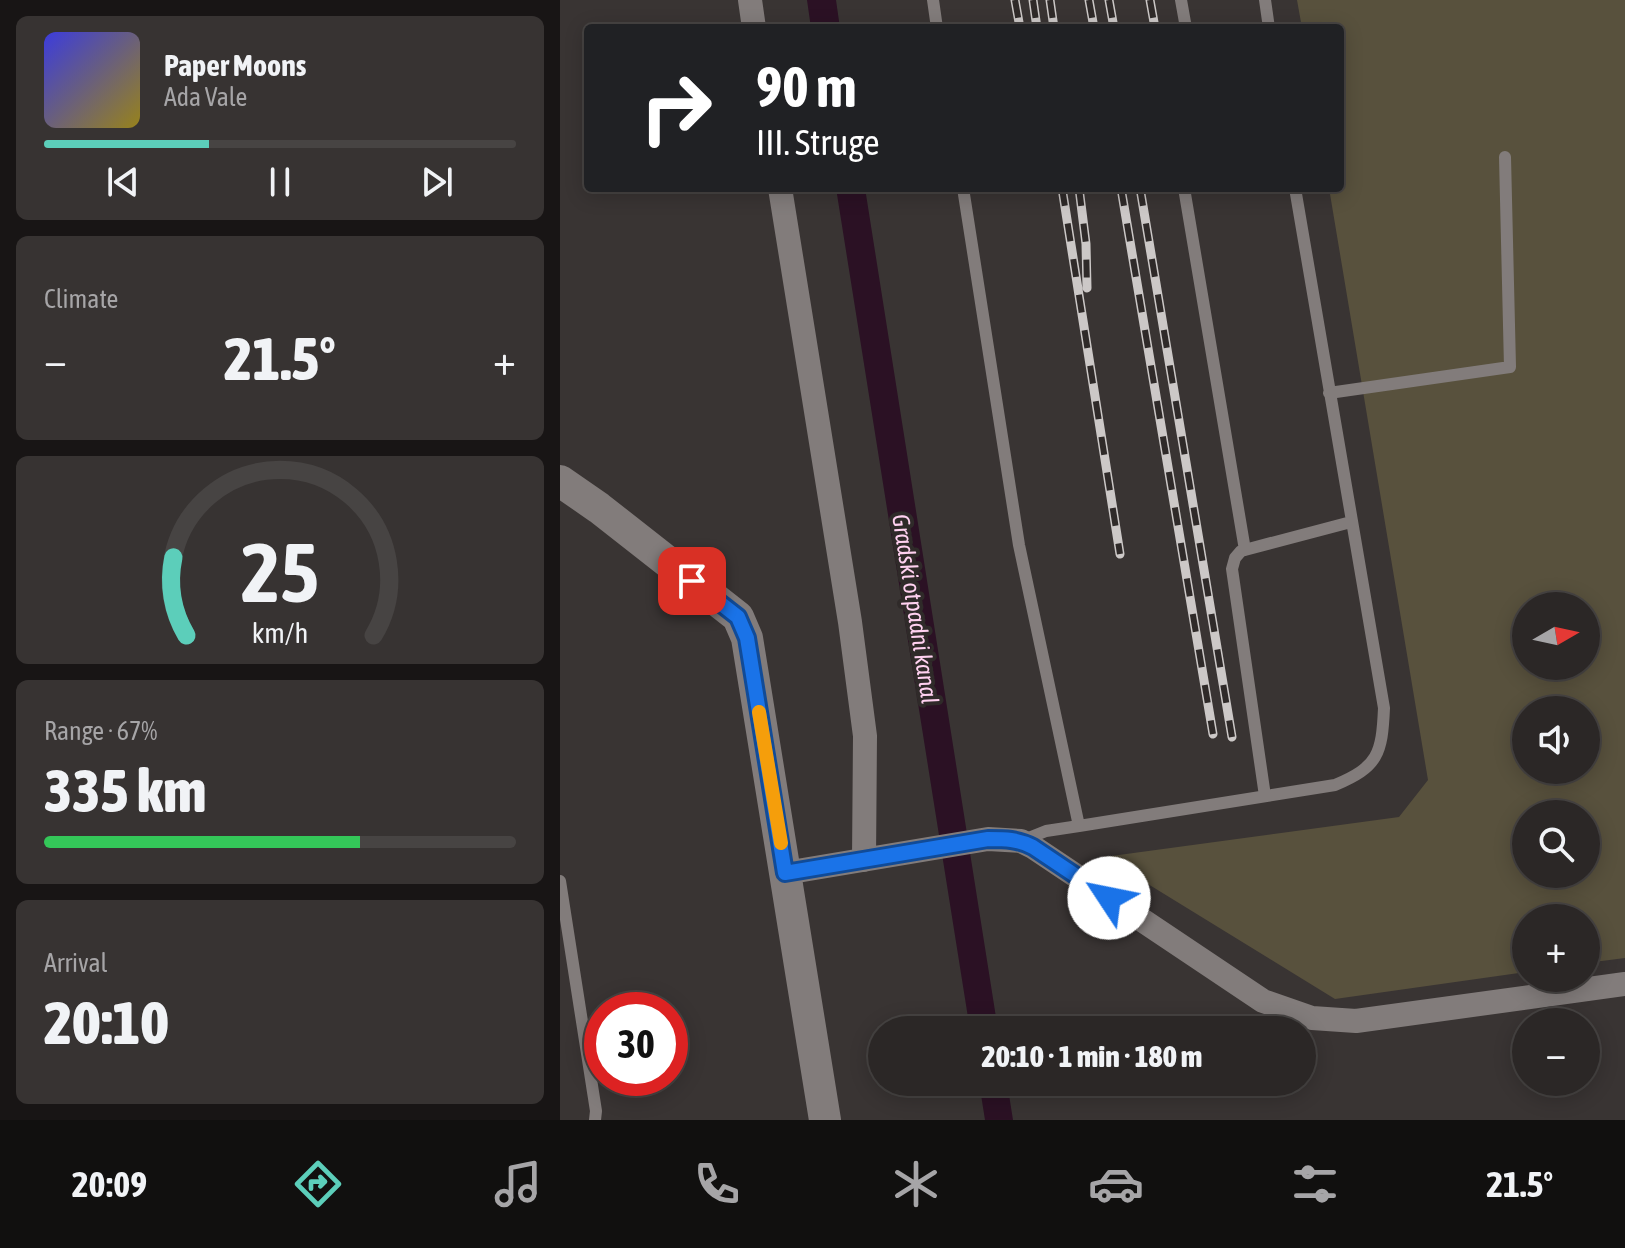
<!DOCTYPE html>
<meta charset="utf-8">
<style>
:root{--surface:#2b2726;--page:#373332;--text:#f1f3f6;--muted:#a6a5a7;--line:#474443;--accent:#5cceba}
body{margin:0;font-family:"Asap Condensed",sans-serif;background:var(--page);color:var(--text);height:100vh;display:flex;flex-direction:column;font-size:30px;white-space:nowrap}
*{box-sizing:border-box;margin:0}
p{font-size:26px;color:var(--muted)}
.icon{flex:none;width:44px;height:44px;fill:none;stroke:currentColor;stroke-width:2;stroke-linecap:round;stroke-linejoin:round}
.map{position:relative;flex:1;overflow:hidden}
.details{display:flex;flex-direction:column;gap:16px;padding:16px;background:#181515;width:560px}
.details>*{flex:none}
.banner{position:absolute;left:24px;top:24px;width:760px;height:168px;border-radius:8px;box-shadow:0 4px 20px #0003,0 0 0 2px var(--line);background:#202124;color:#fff;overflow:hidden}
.needle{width:52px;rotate:81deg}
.tools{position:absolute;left:952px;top:592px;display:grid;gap:16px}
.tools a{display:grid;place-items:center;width:88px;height:88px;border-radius:50%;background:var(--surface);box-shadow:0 4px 20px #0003,0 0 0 2px var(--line);font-size:40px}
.speed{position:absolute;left:24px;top:992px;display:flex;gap:16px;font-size:40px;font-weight:700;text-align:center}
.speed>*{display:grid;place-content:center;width:104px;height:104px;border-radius:50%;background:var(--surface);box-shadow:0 4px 20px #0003,0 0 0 2px var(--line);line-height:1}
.speed .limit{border:12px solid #d22;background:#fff;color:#111}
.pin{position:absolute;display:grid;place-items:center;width:68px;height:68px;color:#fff;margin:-34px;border-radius:16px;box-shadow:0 4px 12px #0006}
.me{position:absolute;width:88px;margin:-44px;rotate:304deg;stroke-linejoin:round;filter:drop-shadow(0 0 6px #0008)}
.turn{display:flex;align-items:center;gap:28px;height:168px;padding:0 40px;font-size:36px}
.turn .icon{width:104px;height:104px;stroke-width:2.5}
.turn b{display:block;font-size:56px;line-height:68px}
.big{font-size:60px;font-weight:800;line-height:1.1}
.details .widget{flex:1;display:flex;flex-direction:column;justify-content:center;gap:12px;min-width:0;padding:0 28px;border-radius:12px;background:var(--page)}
.details .dial{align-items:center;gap:0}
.dial svg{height:208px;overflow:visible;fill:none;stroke:var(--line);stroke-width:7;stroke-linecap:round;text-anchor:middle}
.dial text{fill:var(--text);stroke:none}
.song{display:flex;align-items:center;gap:24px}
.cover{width:96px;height:96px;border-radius:12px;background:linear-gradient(135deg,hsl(240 70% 55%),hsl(50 70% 35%))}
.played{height:8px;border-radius:4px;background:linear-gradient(90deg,var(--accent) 35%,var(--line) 35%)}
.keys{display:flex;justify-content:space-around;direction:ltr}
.heat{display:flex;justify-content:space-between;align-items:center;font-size:44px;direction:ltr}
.charge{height:12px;border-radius:6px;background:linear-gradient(90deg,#34c759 67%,var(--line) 0)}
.trip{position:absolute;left:308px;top:1016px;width:448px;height:80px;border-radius:40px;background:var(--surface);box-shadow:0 4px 20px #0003,0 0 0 2px var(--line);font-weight:800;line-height:80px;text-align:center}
.tabs{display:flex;height:128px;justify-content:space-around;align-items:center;background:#11100f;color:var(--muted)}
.tabs .icon{width:56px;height:56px}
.tabs .selected{color:var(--accent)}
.tabs b{font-size:36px;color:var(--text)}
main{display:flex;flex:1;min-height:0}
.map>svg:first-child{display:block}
</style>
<main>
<section class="details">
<div class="widget">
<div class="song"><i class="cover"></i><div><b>Paper Moons</b><p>Ada Vale</p></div></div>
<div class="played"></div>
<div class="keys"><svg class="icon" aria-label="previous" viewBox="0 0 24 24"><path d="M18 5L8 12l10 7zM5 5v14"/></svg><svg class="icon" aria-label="pause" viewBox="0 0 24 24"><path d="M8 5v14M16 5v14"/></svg><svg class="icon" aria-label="next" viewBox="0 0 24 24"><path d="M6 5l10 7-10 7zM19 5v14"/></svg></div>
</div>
<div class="widget"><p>Climate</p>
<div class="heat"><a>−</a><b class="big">21.5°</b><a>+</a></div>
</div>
<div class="widget dial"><svg viewBox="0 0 100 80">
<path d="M14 69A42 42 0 1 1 86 69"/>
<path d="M14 69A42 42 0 0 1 9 39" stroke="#5cceba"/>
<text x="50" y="56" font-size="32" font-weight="700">25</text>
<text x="50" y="72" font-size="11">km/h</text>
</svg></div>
<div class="widget"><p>Range · 67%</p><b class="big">335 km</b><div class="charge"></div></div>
<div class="widget"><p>Arrival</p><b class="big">20:10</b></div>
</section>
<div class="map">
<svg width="1065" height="1120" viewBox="0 0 1065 1120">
<rect width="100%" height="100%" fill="#393433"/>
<!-- green -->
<path fill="#58513d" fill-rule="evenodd" d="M737,0h328v958l-39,5v-45h-60v54l-191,27 -231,-142 295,-40 29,-37 -99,-592h11v-160h-38zM966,606h60v60h-60zM966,710h60v60h-60zM966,814h60v60h-60z"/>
<!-- water -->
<path fill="#2b1124" d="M247,0h29l4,28h-29z
M276,188h29l133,842h-28z
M419,1082h28l6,38h-28z"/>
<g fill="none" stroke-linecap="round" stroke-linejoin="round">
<!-- lane -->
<path stroke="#827c7b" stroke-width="12" d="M373,0l4,28
M621,0l5,28
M705,0l4,28
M403,188l56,357 60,281 256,-41c43,-18 47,-31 49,-77l-89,-520
M624,188l61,362
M769,393l181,-26 -5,-210
M705,796l-33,-227 3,-11 6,-7 110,-29
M461,841l25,-10 33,-5
M0,881l36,230 -1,9"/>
<!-- street -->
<path stroke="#827c7b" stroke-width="24" d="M190,0l4,28
M220,188l70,434 15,114 -1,124
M225,873l203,-34 33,2 12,6 230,154 49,17 44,3 269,-37"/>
<!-- secondary -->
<path stroke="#827c7b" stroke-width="32" d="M0,481l39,27 139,109 9,21 78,482"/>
<!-- rail casing -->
<g stroke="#ccc8c7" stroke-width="9">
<path id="rail" d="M455,0l5,28
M473,0l4,28
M490,0l4,28
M529,0l5,28
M549,0l5,28
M590,0l5,28
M502,188l58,366
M519,188l7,56 1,44
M561,188l92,546
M580,188l92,549"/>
</g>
<!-- rail -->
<use href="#rail" stroke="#2f2a29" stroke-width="6" stroke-dasharray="18" stroke-linecap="butt"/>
</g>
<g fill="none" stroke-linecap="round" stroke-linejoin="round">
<!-- route casing -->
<g stroke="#114b97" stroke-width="20">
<path id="route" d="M132,581l46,36 9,21 38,235 203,-34c17,0 30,0 45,8l76,51"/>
</g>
<!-- route -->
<use href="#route" stroke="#1a73e8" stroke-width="14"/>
<!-- slow -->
<path stroke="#f59e0b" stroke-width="14" d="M199,712l22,131"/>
</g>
<g text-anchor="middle" stroke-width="8" stroke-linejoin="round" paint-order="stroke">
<!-- water labels -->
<g font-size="24" font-style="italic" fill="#ffd1f0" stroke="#2f2a29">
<text transform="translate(355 609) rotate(81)" y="8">Gradski otpadni kanal</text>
</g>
</g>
</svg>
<div class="tools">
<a><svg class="needle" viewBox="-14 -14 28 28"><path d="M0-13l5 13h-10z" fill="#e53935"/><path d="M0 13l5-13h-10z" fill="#a6a5a7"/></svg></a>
<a><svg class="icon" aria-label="sound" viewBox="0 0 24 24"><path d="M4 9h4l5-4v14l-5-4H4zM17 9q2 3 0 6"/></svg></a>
<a><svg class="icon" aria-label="search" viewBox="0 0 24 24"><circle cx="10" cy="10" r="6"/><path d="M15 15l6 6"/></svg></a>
<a>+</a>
<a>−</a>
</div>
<div class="speed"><div class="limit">30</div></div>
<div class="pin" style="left:132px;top:581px;background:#d93025"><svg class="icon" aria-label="arrive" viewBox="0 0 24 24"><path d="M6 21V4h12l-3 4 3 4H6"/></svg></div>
<svg class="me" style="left:549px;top:898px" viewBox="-20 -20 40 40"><circle r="19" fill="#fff"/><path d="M0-13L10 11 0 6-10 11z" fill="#1a73e8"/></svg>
<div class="trip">20:10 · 1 min · 180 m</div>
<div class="banner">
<div class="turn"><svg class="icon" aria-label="right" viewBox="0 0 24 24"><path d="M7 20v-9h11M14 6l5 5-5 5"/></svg><div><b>90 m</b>III. Struge</div></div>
</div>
</div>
</main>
<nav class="tabs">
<b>20:09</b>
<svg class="icon selected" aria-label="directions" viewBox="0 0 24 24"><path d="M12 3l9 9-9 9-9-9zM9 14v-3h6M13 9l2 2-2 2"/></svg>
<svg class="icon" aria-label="music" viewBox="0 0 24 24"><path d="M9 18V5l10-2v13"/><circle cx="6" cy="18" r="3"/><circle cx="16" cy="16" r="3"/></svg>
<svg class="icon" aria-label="phone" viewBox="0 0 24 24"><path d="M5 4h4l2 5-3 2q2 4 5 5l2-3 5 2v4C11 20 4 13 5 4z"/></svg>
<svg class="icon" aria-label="climate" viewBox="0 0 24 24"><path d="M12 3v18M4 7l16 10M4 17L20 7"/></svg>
<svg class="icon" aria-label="car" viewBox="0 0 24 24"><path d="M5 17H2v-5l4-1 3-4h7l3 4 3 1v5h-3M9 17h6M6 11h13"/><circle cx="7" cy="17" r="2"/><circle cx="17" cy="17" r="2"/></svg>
<svg class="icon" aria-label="filters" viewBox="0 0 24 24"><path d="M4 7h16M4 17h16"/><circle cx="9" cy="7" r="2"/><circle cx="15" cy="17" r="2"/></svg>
<b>21.5°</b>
</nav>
